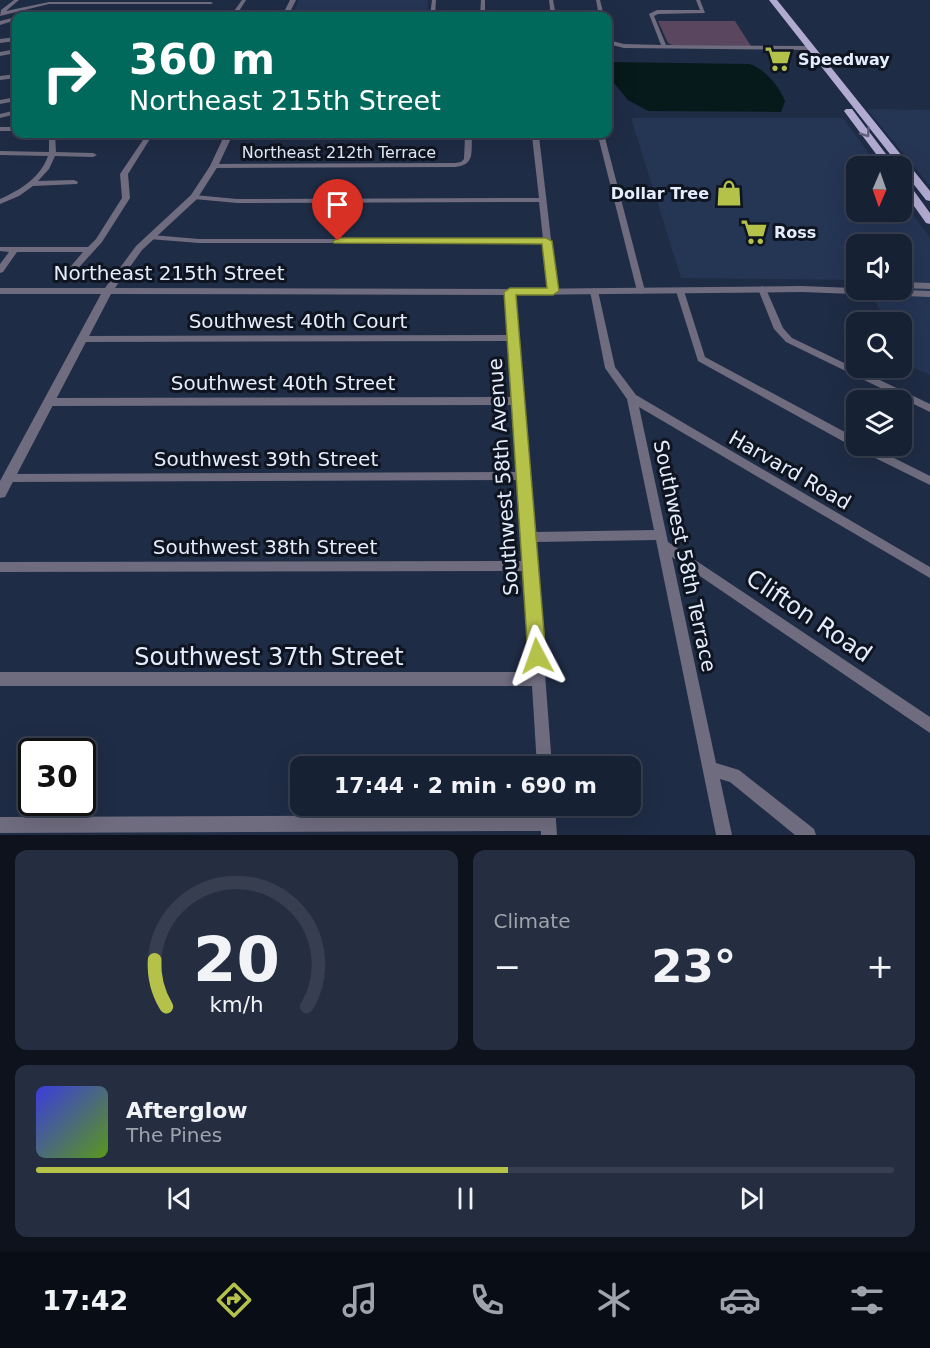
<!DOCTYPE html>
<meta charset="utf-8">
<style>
:root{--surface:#172134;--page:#242e40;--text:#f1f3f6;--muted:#9ea3ac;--line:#363e4f;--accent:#b5c24a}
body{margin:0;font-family:"DejaVu Sans",sans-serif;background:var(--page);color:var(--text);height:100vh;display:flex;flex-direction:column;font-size:22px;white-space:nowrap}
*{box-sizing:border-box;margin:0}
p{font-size:20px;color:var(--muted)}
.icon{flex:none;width:33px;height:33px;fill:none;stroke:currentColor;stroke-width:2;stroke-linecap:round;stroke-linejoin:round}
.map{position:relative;height:835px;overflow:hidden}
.drawer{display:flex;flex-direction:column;gap:15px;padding:15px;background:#0d121d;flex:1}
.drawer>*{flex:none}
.banner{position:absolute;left:12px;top:12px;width:600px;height:126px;border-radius:12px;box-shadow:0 6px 24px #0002,0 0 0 2px var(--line);background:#00695c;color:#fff;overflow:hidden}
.needle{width:39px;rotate:182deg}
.buttons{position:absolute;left:846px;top:156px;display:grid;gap:12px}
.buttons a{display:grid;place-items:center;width:66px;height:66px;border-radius:12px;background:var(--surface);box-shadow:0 6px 24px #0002,0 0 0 2px var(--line);font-size:30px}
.speed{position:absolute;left:18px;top:738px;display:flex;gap:12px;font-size:30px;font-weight:700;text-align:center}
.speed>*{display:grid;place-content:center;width:78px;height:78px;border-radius:50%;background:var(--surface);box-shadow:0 6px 24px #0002,0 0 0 2px var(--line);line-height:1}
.speed .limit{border:3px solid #111;border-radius:9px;background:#fff;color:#111}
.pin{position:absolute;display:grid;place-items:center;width:51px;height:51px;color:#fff;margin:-62px -26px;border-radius:50% 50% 50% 0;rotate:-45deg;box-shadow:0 0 6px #0007}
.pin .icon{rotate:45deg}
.me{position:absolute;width:66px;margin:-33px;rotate:356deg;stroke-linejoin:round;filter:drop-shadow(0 0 4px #0008)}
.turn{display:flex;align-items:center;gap:21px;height:126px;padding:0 18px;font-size:27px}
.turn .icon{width:78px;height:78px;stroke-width:2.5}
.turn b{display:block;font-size:42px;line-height:51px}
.big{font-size:45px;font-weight:700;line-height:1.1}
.drawer .card{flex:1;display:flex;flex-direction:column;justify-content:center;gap:9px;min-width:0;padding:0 21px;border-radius:12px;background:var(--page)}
.drawer .dial{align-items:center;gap:0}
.dial svg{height:156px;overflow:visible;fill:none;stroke:var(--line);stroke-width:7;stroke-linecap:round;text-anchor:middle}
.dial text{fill:var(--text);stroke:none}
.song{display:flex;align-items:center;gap:18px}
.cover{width:72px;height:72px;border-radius:9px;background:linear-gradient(135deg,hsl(240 70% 55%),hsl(90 70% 35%))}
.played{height:6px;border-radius:3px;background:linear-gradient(90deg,var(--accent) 55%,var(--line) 55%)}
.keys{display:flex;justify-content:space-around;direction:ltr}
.heat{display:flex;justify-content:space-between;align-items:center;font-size:33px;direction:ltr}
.drawer .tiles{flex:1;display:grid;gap:15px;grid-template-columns:1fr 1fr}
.card:last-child{grid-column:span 2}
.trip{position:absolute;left:290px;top:756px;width:351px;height:60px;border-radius:12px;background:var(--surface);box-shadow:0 6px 24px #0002,0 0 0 2px var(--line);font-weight:700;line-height:60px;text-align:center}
.tabs{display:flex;height:96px;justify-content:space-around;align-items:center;background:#090d15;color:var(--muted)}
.tabs .icon{width:42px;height:42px}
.tabs .selected{color:var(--accent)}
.tabs b{font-size:27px;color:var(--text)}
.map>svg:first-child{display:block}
</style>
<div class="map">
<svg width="930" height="835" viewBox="0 0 930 835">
<rect width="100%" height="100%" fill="#1f2c45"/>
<!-- built -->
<path fill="#253554" d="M299,0h129l-1,16h-135z
M867,109l63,1v76z
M631,118h212l35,48h-22v46h46v-13l28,39v137l-16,-7 -12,-21v-25h-15l-19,-32h34v-46h-46v36l-175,-2z"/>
<!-- green -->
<path fill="#5a465e" d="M658,21h77l16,25 -79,-1 -4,-2z"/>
<!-- water -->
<path fill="#061a1b" d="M608,62l141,2c15,4 30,22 36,37l-4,11 -133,-1 -20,-11 -20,-24z"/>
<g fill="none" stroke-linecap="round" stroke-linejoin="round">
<!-- minor -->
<path fill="#6f6c7f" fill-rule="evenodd" d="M14,0h5l-13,11 43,-9h162l2,1 -2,1h-162l-49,12 1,-6z
M242,0h4l-10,16h-4v-1h-191l-19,1 19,-5h193z
M432,0h4l-1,16h-5z
M481,0h4v16h-5z
M549,0h4l3,16h-5z
M596,0h4l4,16h-5z
M696,0h4l5,13 -47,1 -4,2 12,29 145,1 3,2 -3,2 -187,-2 -16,-4v-4l16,4 37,1 -12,-31 8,-4h43z
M16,17v3l-16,5v-4z
M16,37v4l-16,2v-4z
M16,49v4l-16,3v-4z
M16,74v4l-16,2v-4z
M16,97v4l-16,3v-4z
M16,110v4l-16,4v-4z
M0,127h16v4h-16z
M49,134h6l1,18 37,1 4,2 -4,2 -38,-1 -6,13 -11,12 36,-1 4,2 -1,2 -44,2 -14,10 -19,8v-5c19,-8 41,-22 48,-43l-48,-1v-4l49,1z
M147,134h6l-25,40 2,24 -28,44 -29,32h-6l-1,-2 17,-20h-66l-14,20 -3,1v-9l9,-12 -9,-1v-4h88l8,-8 26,-41 -2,-24z
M226,134h378l41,157 -4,3 -4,-3 -39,-155h-59l18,155 -4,3 -4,-3 -6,-48h-344l-50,-4v-4h3l47,4h344l-4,-37 -302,1 -43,-4 -4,-2 4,-2 43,4 302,-1 -7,-62h-60c-1,17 3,29 -17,31l-244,1v-4h3l241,-1 6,-1 3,-3 1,-23 -237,1 -3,-2z
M762,286l4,3 17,39 9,10 138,66v8l-144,-70 -12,-13 -16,-40z
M594,288l4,3 17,76 21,28 294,172v11l-291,-171 29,135 262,175v16l-258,-176 44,206 23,7 75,59 2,6h-21l-65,-53 -10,-3 12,56h-16l-60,-295 -121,2 17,224h-15l-5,-80h-532v-14h531l-7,-101 -524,1v-10l524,-1 -6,-81 -510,2 -4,-1 -2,-3 2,-3 4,-1 510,-2 -5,-67 -464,1 -5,-4 5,-4 464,-1 -4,-56 -426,1 -5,-3 5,-3 425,-1 -2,-43 4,-3 4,3 20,240 120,-2 -27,-131 -22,-31 -15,-77z
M680,288l4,3 21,66 151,81v8h14l60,30v9l-73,-36 -159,-88 -22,-70z
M539,806h16l2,29h-16v-4l-541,2v-16l540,-2z"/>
<!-- tertiary -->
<path fill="#6f6c7f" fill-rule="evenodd" d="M290,0h6l-8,16h-6z
M225,134h8l-15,32 -21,33 -55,51 -27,38 395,1 292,-3 128,5v6l-128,-5 -292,3 -399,-1 -106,203 -5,1v-17l101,-187h-101v-6h105l31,-42 55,-51 19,-29z
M902,282l28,1v6l-28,-1z"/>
<!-- primary -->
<path fill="#b1abd2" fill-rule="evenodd" d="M769,0h8l153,191v10l-4,-1z
M846,109h6l43,57h-10l-41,-55z
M902,179l4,1 24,33v11l-4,-1 -24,-34z"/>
</g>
<!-- one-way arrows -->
<defs><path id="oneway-chevron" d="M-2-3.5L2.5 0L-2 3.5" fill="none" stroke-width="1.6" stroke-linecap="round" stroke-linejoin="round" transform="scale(1.5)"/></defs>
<use stroke="#606079" href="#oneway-chevron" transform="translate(866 133) rotate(54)"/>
<!-- route -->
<path fill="#b5c24a" stroke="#767e30" stroke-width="1.5" d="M338,238h208l6,3 7,50 -6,4h-37l30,361 -3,6 -6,3 -6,-3 -3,-6 -24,-364 6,-4h37l-5,-44 -208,-1 -1,-2z"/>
<!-- icons -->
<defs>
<g id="supermarket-bare" transform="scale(2.07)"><path d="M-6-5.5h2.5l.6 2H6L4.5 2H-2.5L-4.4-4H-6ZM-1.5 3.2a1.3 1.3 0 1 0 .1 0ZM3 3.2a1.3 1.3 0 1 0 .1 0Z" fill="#b5c24a" stroke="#0f1520" stroke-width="2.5" paint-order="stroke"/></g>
<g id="shop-bare" transform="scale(2.07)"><path d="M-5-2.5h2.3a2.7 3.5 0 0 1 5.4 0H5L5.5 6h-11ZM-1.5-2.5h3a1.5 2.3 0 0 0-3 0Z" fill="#b5c24a" stroke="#0f1520" stroke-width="2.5" paint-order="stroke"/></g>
</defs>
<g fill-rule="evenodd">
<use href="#supermarket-bare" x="778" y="59"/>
<use href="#shop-bare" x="729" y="193"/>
<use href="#supermarket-bare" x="754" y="232"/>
</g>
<g text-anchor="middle" stroke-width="6" stroke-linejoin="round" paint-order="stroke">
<!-- far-poi labels -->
<g font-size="16" font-weight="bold" fill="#e4edfd" stroke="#0f1520" text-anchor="start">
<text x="798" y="65">Speedway</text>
<text x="709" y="199" text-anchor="end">Dollar Tree</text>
<text x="774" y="238">Ross</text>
</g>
<!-- far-street labels -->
<g font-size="16" fill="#e4edfd" stroke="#0f1520">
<text x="339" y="158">Northeast 212th Terrace</text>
</g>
<!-- street labels -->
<g font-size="20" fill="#e4edfd" stroke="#0f1520">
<text x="169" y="280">Northeast 215th Street</text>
<text x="298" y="328">Southwest 40th Court</text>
<text x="283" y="390">Southwest 40th Street</text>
<text x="266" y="466">Southwest 39th Street</text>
<text transform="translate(790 470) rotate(30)" y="7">Harvard Road</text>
<text transform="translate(503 477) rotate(-94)" y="7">Southwest 58th Avenue</text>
<text x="265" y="554">Southwest 38th Street</text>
<text transform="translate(685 556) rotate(78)" y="7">Southwest 58th Terrace</text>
</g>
<!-- near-street labels -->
<g font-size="24" fill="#e4edfd" stroke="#0f1520">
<text transform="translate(809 616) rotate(34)" y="8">Clifton Road</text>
<text x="269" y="665">Southwest 37th Street</text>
</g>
</g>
</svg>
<div class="buttons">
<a><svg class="needle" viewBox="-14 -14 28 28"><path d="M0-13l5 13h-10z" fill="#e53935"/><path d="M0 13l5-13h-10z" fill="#9ea3ac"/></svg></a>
<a><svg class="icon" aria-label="sound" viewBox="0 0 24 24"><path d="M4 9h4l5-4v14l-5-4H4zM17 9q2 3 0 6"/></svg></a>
<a><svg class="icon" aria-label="search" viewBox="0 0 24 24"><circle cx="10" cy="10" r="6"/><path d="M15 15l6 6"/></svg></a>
<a><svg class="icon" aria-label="layers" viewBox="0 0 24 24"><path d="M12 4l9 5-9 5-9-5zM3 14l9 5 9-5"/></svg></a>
</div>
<div class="speed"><div class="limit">30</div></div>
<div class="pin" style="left:338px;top:241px;background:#d93025"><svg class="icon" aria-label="arrive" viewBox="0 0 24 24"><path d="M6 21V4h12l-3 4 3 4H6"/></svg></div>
<svg class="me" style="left:537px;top:656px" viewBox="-20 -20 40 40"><path d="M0-17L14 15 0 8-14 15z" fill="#b5c24a" stroke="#fff" stroke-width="4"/></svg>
<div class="trip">17:44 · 2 min · 690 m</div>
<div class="banner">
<div class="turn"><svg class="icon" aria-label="right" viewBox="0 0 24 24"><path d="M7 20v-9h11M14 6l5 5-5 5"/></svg><div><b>360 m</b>Northeast 215th Street</div></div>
</div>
</div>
<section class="drawer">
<div class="tiles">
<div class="card dial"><svg viewBox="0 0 100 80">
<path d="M14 69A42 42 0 1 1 86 69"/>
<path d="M14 69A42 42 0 0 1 8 45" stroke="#b5c24a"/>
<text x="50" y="56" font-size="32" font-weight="700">20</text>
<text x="50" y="72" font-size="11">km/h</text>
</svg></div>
<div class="card"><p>Climate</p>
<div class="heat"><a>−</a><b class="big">23°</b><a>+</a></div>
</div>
<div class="card">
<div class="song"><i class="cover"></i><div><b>Afterglow</b><p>The Pines</p></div></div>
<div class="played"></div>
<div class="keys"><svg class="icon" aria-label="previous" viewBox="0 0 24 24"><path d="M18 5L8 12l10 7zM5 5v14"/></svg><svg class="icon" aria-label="pause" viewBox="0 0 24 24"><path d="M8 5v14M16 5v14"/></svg><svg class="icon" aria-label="next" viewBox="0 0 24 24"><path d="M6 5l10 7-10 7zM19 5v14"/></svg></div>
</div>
</div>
</section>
<nav class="tabs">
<b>17:42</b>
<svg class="icon selected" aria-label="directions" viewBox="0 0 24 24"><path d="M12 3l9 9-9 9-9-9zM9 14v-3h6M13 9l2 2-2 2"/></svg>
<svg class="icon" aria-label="music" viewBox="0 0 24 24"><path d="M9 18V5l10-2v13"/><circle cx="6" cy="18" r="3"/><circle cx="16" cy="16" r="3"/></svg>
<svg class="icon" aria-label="phone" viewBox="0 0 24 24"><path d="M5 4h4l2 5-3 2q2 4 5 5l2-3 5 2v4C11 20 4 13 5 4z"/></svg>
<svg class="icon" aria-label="climate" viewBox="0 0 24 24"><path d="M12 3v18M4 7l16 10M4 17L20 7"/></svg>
<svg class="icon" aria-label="car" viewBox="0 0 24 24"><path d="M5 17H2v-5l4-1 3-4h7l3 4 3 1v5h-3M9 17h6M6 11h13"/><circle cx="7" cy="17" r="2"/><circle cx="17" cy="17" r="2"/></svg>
<svg class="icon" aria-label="filters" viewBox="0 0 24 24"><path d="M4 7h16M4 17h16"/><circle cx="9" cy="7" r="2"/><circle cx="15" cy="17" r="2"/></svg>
</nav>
